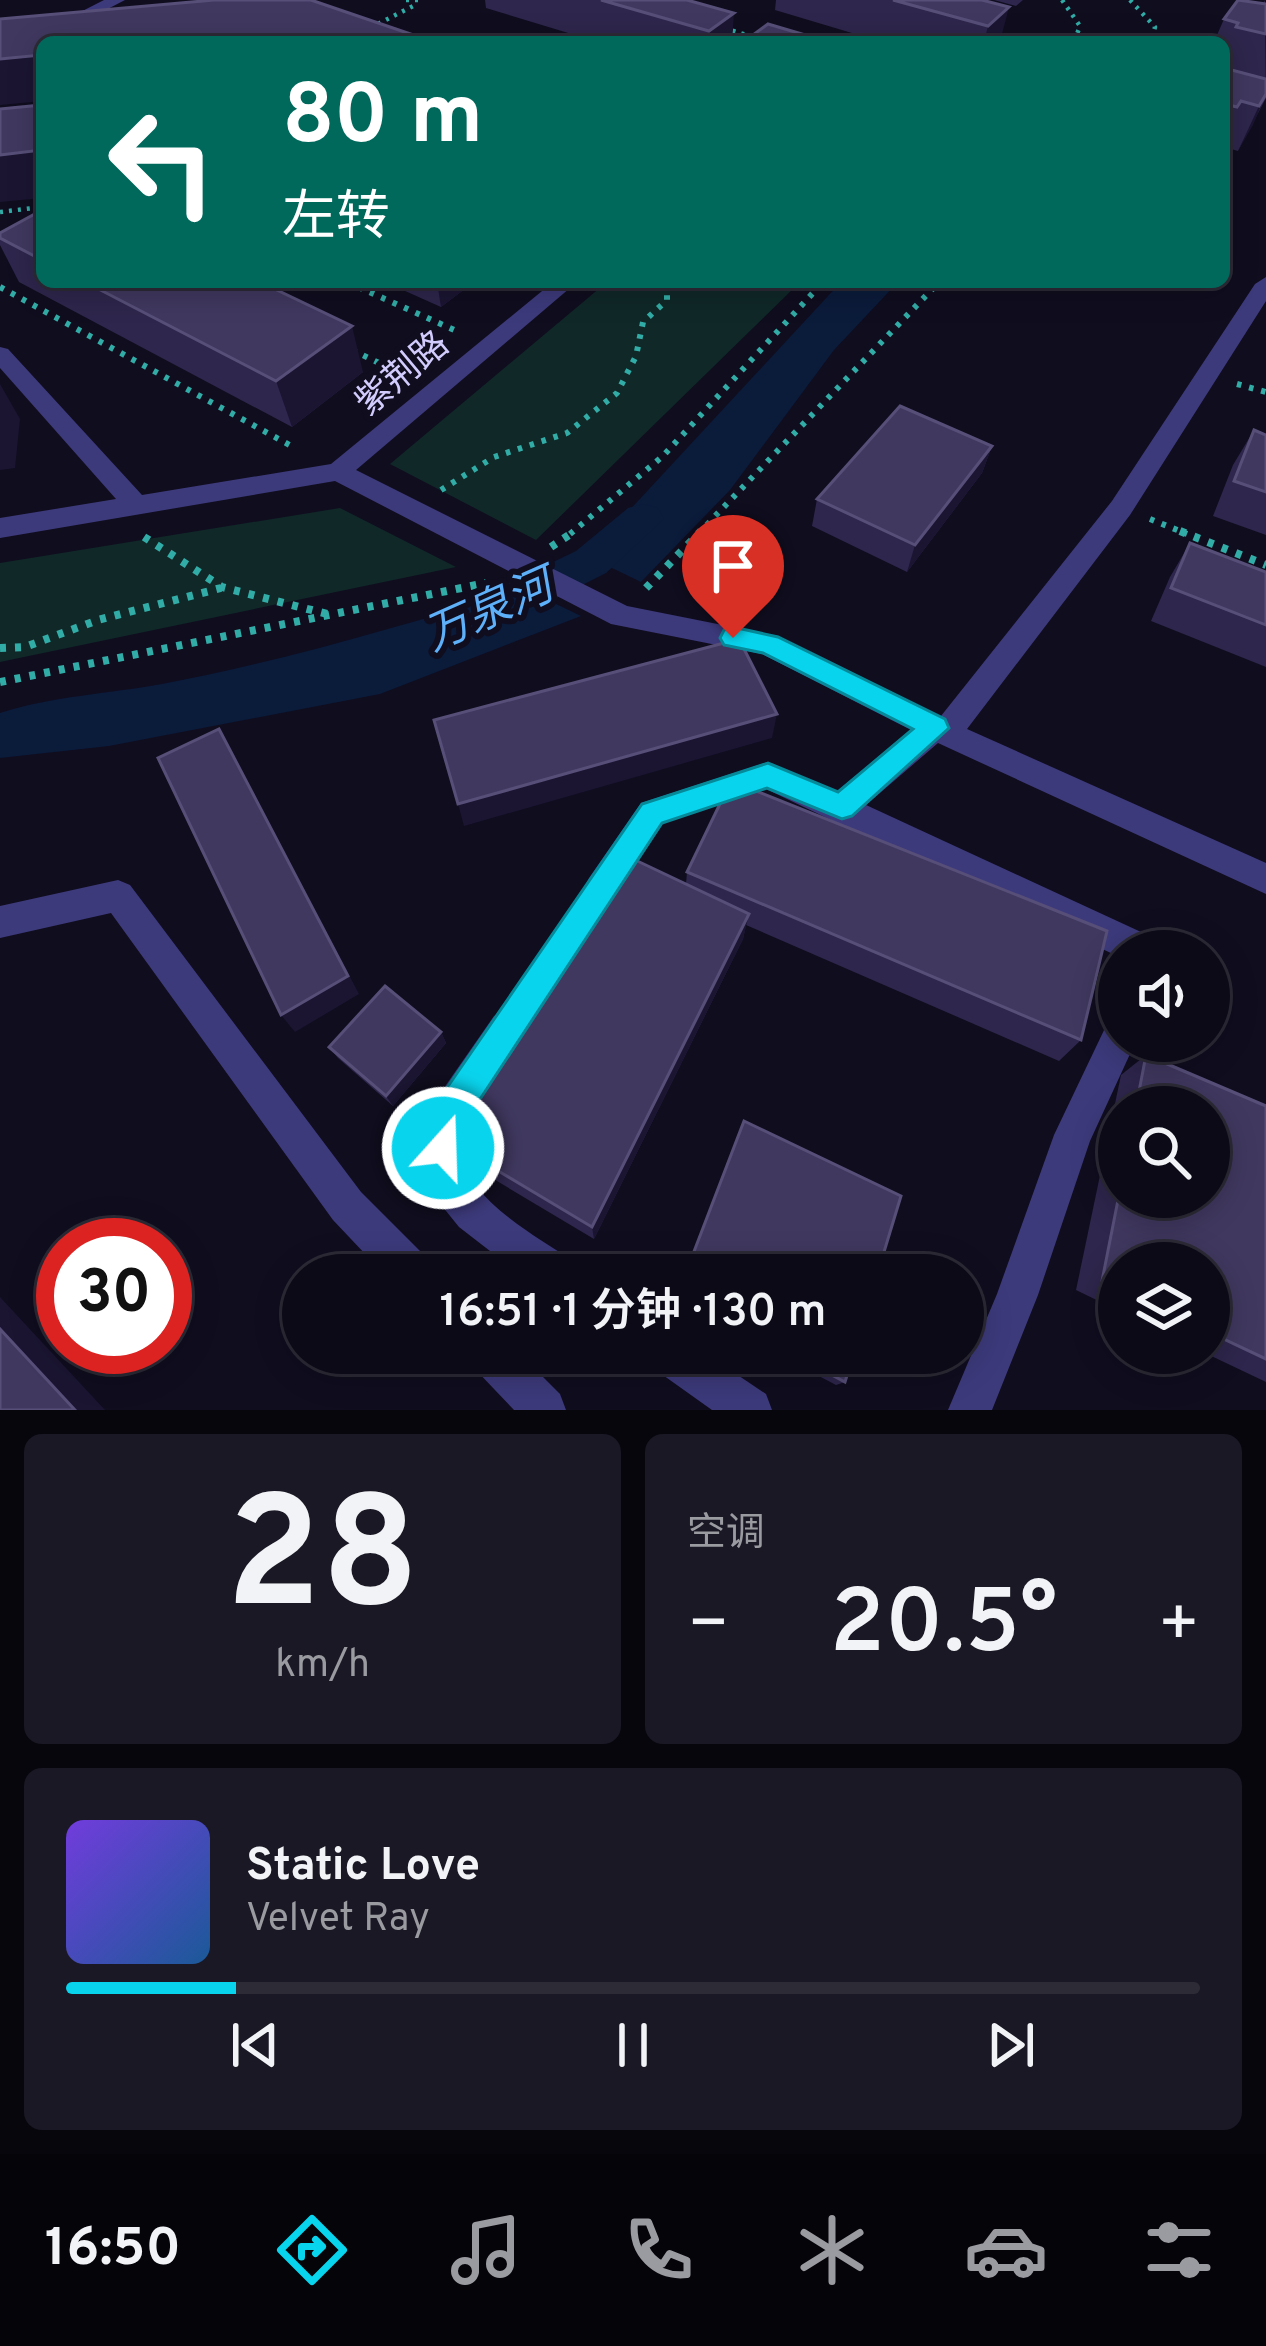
<!DOCTYPE html>
<html lang="zh">
<meta charset="utf-8">
<style>
:root{--surface:#0c0a17;--page:#1a1824;--text:#f1f3f6;--muted:#9a9aa1;--line:#2c2b36;--accent:#09d4ed}
body{margin:0;font-family:Overpass,"Noto Sans SC",sans-serif;background:var(--page);color:var(--text);height:100vh;display:flex;flex-direction:column;font-size:45px;white-space:nowrap}
*{box-sizing:border-box;margin:0}
p{font-size:39px;color:var(--muted)}
.icon{flex:none;width:66px;height:66px;fill:none;stroke:currentColor;stroke-width:2;stroke-linecap:round;stroke-linejoin:round}
.map{position:relative;height:1410px;overflow:hidden}
.panel{display:flex;flex-direction:column;gap:24px;padding:24px;background:#07060d;flex:1}
.panel>*{flex:none}
.guide{position:absolute;left:36px;top:36px;width:1194px;height:252px;border-radius:18px;box-shadow:0 6px 30px #0003,0 0 0 3px var(--line);background:#00695c;color:#fff;overflow:hidden}
.controls{position:absolute;left:1098px;top:930px;display:grid;gap:24px}
.controls a{display:grid;place-items:center;width:132px;height:132px;border-radius:50%;background:var(--surface);box-shadow:0 6px 30px #0003,0 0 0 3px var(--line);font-size:60px}
.speed{position:absolute;left:36px;top:1218px;display:flex;gap:24px;font-size:60px;font-weight:700;text-align:center}
.speed>*{display:grid;place-content:center;width:156px;height:156px;border-radius:50%;background:var(--surface);box-shadow:0 6px 30px #0003,0 0 0 3px var(--line);line-height:1}
.speed .limit{border:18px solid #d22;background:#fff;color:#111}
.pin{position:absolute;display:grid;place-items:center;width:102px;height:102px;color:#fff;margin:-123px -51px;border-radius:50% 50% 50% 0;rotate:-45deg;box-shadow:0 0 12px #0007}
.pin .icon{rotate:45deg}
.me{position:absolute;width:132px;margin:-66px;rotate:20deg;stroke-linejoin:round;filter:drop-shadow(0 0 9px #0008)}
.turn{display:flex;align-items:center;gap:42px;height:252px;padding:0 48px;font-size:54px}
.turn .icon{width:156px;height:156px;stroke-width:2.5}
.turn b{display:block;font-size:84px;line-height:102px}
.big{font-size:90px;font-weight:600;line-height:1.1}
.panel .tile{flex:1;display:flex;flex-direction:column;justify-content:center;gap:18px;min-width:0;padding:0 42px;border-radius:18px;background:var(--page)}
.panel .dial{align-items:center;gap:0}
.dial b{font-size:156px;line-height:1}
.song{display:flex;align-items:center;gap:36px}
.cover{width:144px;height:144px;border-radius:18px;background:linear-gradient(135deg,hsl(260 70% 55%),hsl(210 70% 35%))}
.played{height:12px;border-radius:6px;background:linear-gradient(90deg,var(--accent) 15%,var(--line) 15%)}
.keys{display:flex;justify-content:space-around;direction:ltr}
.heat{display:flex;justify-content:space-between;align-items:center;font-size:66px;direction:ltr}
.panel .tiles{flex:1;display:grid;gap:24px;grid-template-columns:1fr 1fr}
.tile:last-child{grid-column:span 2}
.trip{position:absolute;left:282px;top:1254px;width:702px;height:120px;border-radius:60px;background:var(--surface);box-shadow:0 6px 30px #0003,0 0 0 3px var(--line);font-weight:600;line-height:120px;text-align:center}
.dock{display:flex;height:192px;justify-content:space-around;align-items:center;background:#050409;color:var(--muted)}
.dock .icon{width:84px;height:84px}
.dock .active{color:var(--accent)}
.dock b{font-size:54px;color:var(--text)}
.map>svg:first-child{display:block}
</style>
<div class="map">
<svg width="1266" height="1410" viewBox="0 0 1266 1410">
<rect width="100%" height="100%" fill="#100d1f"/>
<!-- green -->
<path fill="#102828" d="M607,282h193l-264,258 -146,-76z
M340,508l116,59 -456,95v-99z"/>
<!-- water -->
<path fill="#0b1b3a" d="M841,282h57l-64,68 -104,140 -89,92 -54,-26z
M525,589l56,27 -201,78 -271,52 -109,12v-45c53,-17 107,-19 162,-29 123,-23 243,-60 363,-95z"/>
<g fill="none" stroke-linecap="round" stroke-linejoin="round">
<!-- canal -->
<path fill="#0b1b3a" fill-rule="evenodd" d="M643,504l15,4 6,11 -58,54 -118,60 -16,6 -16,-6 -7,-12 7,-12 120,-58 52,-43z"/>
<!-- path-far2 -->
<path stroke="#32aca6" stroke-width="4.5" stroke-dasharray="3 6" stroke-linecap="butt" d="M406,0h17
M1062,0l18,26 -6,16
M1130,0l25,27 -4,15
M370,28l47,-24
M724,28l45,14
M0,212l42,-5"/>
<!-- path-far1 -->
<path stroke="#32aca6" stroke-width="6" stroke-dasharray="4.5 8" stroke-linecap="butt" d="M347,282l114,51
M0,287l295,161
M352,350l52,25
M1237,384l29,8
M441,490l53,-33 73,-24 50,-40 19,-37 7,-34 24,-22v-18
M1150,519l37,15
M570,534l93,-78 160,-174
M698,534l241,-252"/>
<!-- path -->
<path stroke="#32aca6" stroke-width="8" stroke-dasharray="6 9" stroke-linecap="butt" d="M1180,531l86,34
M144,537l78,50 105,27
M551,547l24,-16
M646,588l55,-57
M0,648l25,-1 73,-27 123,-32
M0,682l486,-99"/>
<!-- minor -->
<path fill="#3d3a7c" fill-rule="evenodd" d="M104,0h21l-62,32 -14,-4z
M1266,277v24l-136,214 -163,214 299,134v31l-328,-151 -72,62 275,127 7,19h-29v12l-4,-8 -349,-166 -103,34 -50,77 -12,4 -12,-4 -5,-11 5,-11 52,-75 127,-41 68,30 75,-62 -149,-76 -151,-30 -276,-143 -335,57v-20l116,-19 -116,-131v-21l8,2 134,146 189,-31 222,-182h24l-221,188 271,136 151,30 163,80 171,-215 143,-217z
M118,880l12,5 231,307 68,68 6,15h-50l-52,-55 -222,-307 -111,25v-32z
M507,1011l13,5 5,13c-13,32 -40,57 -57,86 -38,64 61,117 104,145l6,15h-57l-62,-48 -17,-21 -17,-35 -5,-24 10,-39 64,-92z
M1119,1021v20h17l-46,100 -52,154 -46,115h-44l49,-116 57,-159 52,-109z
M468,1353h51l41,41 6,16h-52l-40,-42z
M647,1353h58l61,41 6,16h-60l-59,-42z"/>
</g>
<!-- wall -->
<path fill="#2e264c" fill-rule="evenodd" d="M485,0h202l45,42h-134l-112,-34z
M776,0h206l18,42h-118l-107,-32z
M994,0h29l-7,6z
M1265,0l1,98 -28,53 -14,-4v-105h-10l10,-23 39,-15z
M42,210v72h218l103,90 -71,55 -273,-145 -19,-37v-12z
M385,282h89l-33,25z
M1254,430l12,5v100l-53,-19 20,-51z
M992,446l-10,27 -75,99 -95,-46 5,-27z
M1190,543l76,29v95l-115,-46 19,-44z
M687,872l394,168 -22,21 -313,-136 -3,14 -149,300 -144,-86 -10,-17 246,-252z
M441,1032l5,11 -53,63 -55,-48 -9,-11z
M1146,1055l120,51v276l-61,-29h4v-90h-90v48l-43,-21 45,-215zM1119,1107h90l-90,90z
M775,1353h79l-9,29 -9,3z"/>
<!-- shaded-wall -->
<path fill="#1b1532" d="M1009,7l-9,35h-16l4,-16z
M734,13l-2,29h-24l1,-11z
M251,35l2,7h-76z
M42,55v46l-42,4v-46z
M1266,94l-13,31 -15,26 21,-45z
M42,150v48l-42,4v-47z
M437,282h37l-33,25z
M352,326l11,46 -71,55 -16,-46z
M0,384l20,35 -5,49 -15,2z
M992,446l-10,27 -75,99 8,-27z
M777,714l-5,24 -308,88 -6,-22z
M219,729l140,265 -64,38 -14,-17z
M749,914l-6,25 -149,300 -2,-12z
M441,1032l5,11 -53,63 -7,-10z
M0,1297l105,113h-30l-75,-81z"/>
<!-- building -->
<path fill="#40385f" stroke="#574f78" stroke-width="3" d="M214,0h97l123,42h-163l-20,-7 -74,7h-135v13l-42,4v-40z
M601,0h86l47,13 -25,18z
M893,0h89l27,7 -21,19z
M1238,0l28,4v30l-30,-7 2,-4 -14,-4z
M768,24l61,18h-75l-8,-2z
M1224,68l42,11v15l-7,12 -18,-5 -4,6 -13,-3z
M42,105v45l-42,5v-46z
M42,210v50l-42,-22v-5z
M85,282h175l92,44 -76,55z
M900,406l92,40 -77,99 -98,-46z
M1254,430l12,5v57l-32,-11z
M1190,543l76,29v53l-95,-37z
M739,639l38,75 -319,90 -24,-84z
M219,729l129,247 -67,39 -123,-257z
M731,781l376,150 -26,109 -394,-168z
M612,849l137,65 -157,313 -152,-91z
M385,986l56,46 -55,64 -57,-49z
M1146,1055l120,51v253l-57,-27v-69h-90v26l-17,-8 17,-86v2h90v-90h-73z
M744,1121l157,75 -24,79h-192z
M0,1329l75,81h-75z
M791,1353h63l-9,29z"/>
<!-- route -->
<path fill="#09d4ed" stroke="#068a9a" stroke-width="3" d="M733,627l45,10 167,82 4,9 -97,88 -10,3 -75,-31 -105,35 -201,305 -5,32 -13,5 -12,-5 -5,-12 5,-37 211,-307 126,-41 70,29 75,-63 -150,-76 -39,-8 -4,-7 4,-8z"/>
<g text-anchor="middle" stroke-width="12" stroke-linejoin="round" paint-order="stroke">
<!-- far-street labels -->
<g font-size="36" fill="#d2ccfd" stroke="#100d1f">
<text transform="translate(401 372) rotate(-40)" y="13">紫荆路</text>
</g>
<!-- water labels -->
<g font-size="45" font-style="italic" fill="#5eb0f9" stroke="#100d1f">
<text transform="translate(488 609) rotate(-24)" y="16">万泉河</text>
</g>
</g>
</svg>
<div class="controls">
<a><svg class="icon" aria-label="sound" viewBox="0 0 24 24"><path d="M4 9h4l5-4v14l-5-4H4zM17 9q2 3 0 6"/></svg></a>
<a><svg class="icon" aria-label="search" viewBox="0 0 24 24"><circle cx="10" cy="10" r="6"/><path d="M15 15l6 6"/></svg></a>
<a><svg class="icon" aria-label="layers" viewBox="0 0 24 24"><path d="M12 4l9 5-9 5-9-5zM3 14l9 5 9-5"/></svg></a>
</div>
<div class="speed"><div class="limit">30</div></div>
<div class="pin" style="left:733px;top:638px;background:#d93025"><svg class="icon" aria-label="arrive" viewBox="0 0 24 24"><path d="M6 21V4h12l-3 4 3 4H6"/></svg></div>
<svg class="me" style="left:443px;top:1148px" viewBox="-20 -20 40 40"><circle r="17" fill="#09d4ed" stroke="#fff" stroke-width="3"/><path d="M0-11L8 9 0 5-8 9z" fill="#fff"/></svg>
<div class="trip">16:51 · 1 分钟 · 130 m</div>
<div class="guide">
<div class="turn"><svg class="icon" aria-label="left" viewBox="0 0 24 24"><path d="M17 20v-9H6M10 6l-5 5 5 5"/></svg><div><b>80 m</b>左转</div></div>
</div>
</div>
<section class="panel">
<div class="tiles">
<div class="tile dial"><b>28</b><p>km/h</p></div>
<div class="tile"><p>空调</p>
<div class="heat"><a>−</a><b class="big">20.5°</b><a>+</a></div>
</div>
<div class="tile">
<div class="song"><i class="cover"></i><div><b>Static Love</b><p>Velvet Ray</p></div></div>
<div class="played"></div>
<div class="keys"><svg class="icon" aria-label="previous" viewBox="0 0 24 24"><path d="M18 5L8 12l10 7zM5 5v14"/></svg><svg class="icon" aria-label="pause" viewBox="0 0 24 24"><path d="M8 5v14M16 5v14"/></svg><svg class="icon" aria-label="next" viewBox="0 0 24 24"><path d="M6 5l10 7-10 7zM19 5v14"/></svg></div>
</div>
</div>
</section>
<nav class="dock">
<b>16:50</b>
<svg class="icon active" aria-label="directions" viewBox="0 0 24 24"><path d="M12 3l9 9-9 9-9-9zM9 14v-3h6M13 9l2 2-2 2"/></svg>
<svg class="icon" aria-label="music" viewBox="0 0 24 24"><path d="M9 18V5l10-2v13"/><circle cx="6" cy="18" r="3"/><circle cx="16" cy="16" r="3"/></svg>
<svg class="icon" aria-label="phone" viewBox="0 0 24 24"><path d="M5 4h4l2 5-3 2q2 4 5 5l2-3 5 2v4C11 20 4 13 5 4z"/></svg>
<svg class="icon" aria-label="climate" viewBox="0 0 24 24"><path d="M12 3v18M4 7l16 10M4 17L20 7"/></svg>
<svg class="icon" aria-label="car" viewBox="0 0 24 24"><path d="M5 17H2v-5l4-1 3-4h7l3 4 3 1v5h-3M9 17h6M6 11h13"/><circle cx="7" cy="17" r="2"/><circle cx="17" cy="17" r="2"/></svg>
<svg class="icon" aria-label="filters" viewBox="0 0 24 24"><path d="M4 7h16M4 17h16"/><circle cx="9" cy="7" r="2"/><circle cx="15" cy="17" r="2"/></svg>
</nav>
